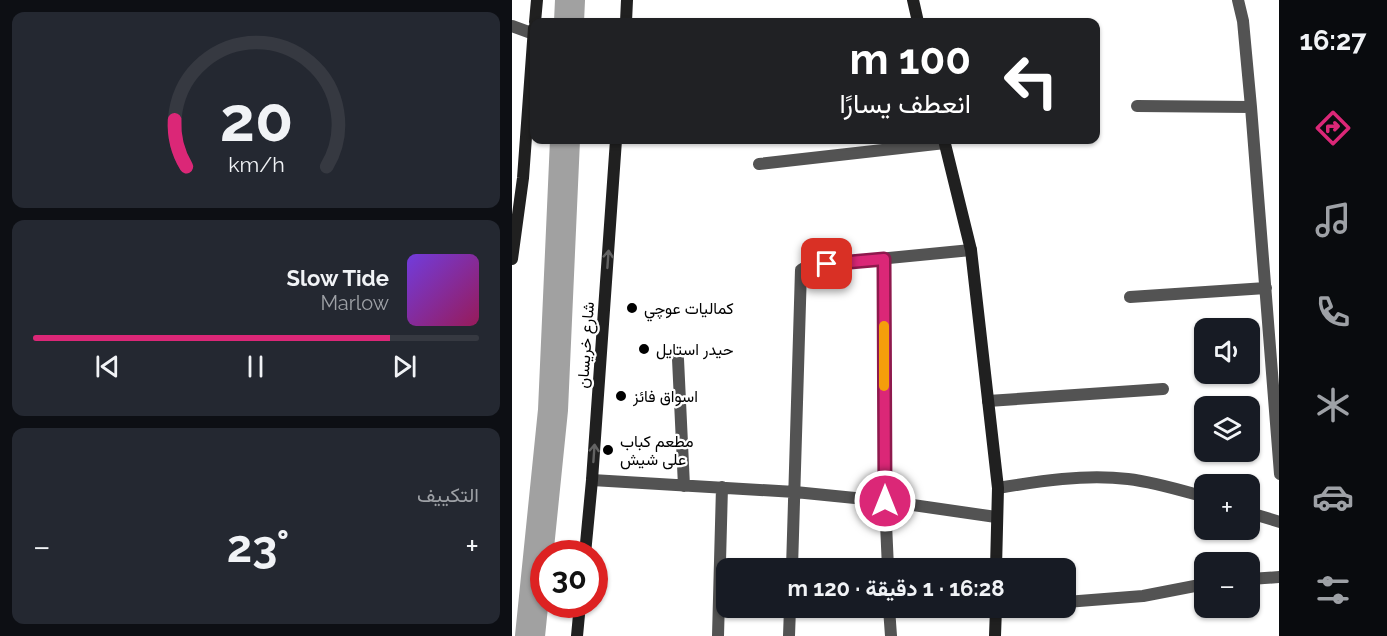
<!DOCTYPE html>
<html lang="ar">
<meta charset="utf-8">
<style>
:root{--surface:#171b24;--page:#242831;--text:#f1f3f6;--muted:#9ea1a6;--line:#363941;--accent:#db2777}
body{margin:0;font-family:Raleway,Vazirmatn,sans-serif;background:var(--page);color:var(--text);direction:rtl;height:100vh;display:flex;flex-direction:column;font-size:22px;white-space:nowrap}
*{box-sizing:border-box;margin:0}
p{font-size:20px;color:var(--muted)}
.icon{flex:none;width:33px;height:33px;fill:none;stroke:currentColor;stroke-width:2;stroke-linecap:round;stroke-linejoin:round}
.map{position:relative;flex:1;overflow:hidden;direction:ltr}
.side{display:flex;flex-direction:column;gap:12px;padding:12px;background:#0d0f14;width:512px}
.side>*{flex:none}
.top-card{position:absolute;left:18px;top:18px;width:570px;height:126px;border-radius:12px;box-shadow:0 2px 4px #0004;direction:rtl;background:#202124;color:#fff;overflow:hidden}
.controls{position:absolute;left:682px;top:318px;display:grid;gap:12px}
.controls a{display:grid;place-items:center;width:66px;height:66px;border-radius:12px;background:var(--surface);box-shadow:0 2px 4px #0004;font-size:30px}
.speed{position:absolute;left:18px;top:540px;display:flex;gap:12px;font-size:30px;font-weight:700;text-align:center}
.speed>*{display:grid;place-content:center;width:78px;height:78px;border-radius:50%;background:var(--surface);box-shadow:0 2px 4px #0004;line-height:1}
.speed .limit{border:9px solid #d22;background:#fff;color:#111}
.pin{position:absolute;display:grid;place-items:center;width:51px;height:51px;color:#fff;margin:-26px;border-radius:12px;box-shadow:0 3px 9px #0006}
.me{position:absolute;width:66px;margin:-33px;rotate:0deg;stroke-linejoin:round;filter:drop-shadow(0 0 4px #0008)}
.turn{display:flex;align-items:center;gap:21px;height:126px;padding:0 30px;font-size:27px}
.turn .icon{width:78px;height:78px;stroke-width:2.5}
.turn b{display:block;font-size:42px;line-height:51px}
.big{font-size:45px;font-weight:700;line-height:1.1}
.side .tile{flex:1;display:flex;flex-direction:column;justify-content:center;gap:9px;min-width:0;padding:0 21px;border-radius:12px;background:var(--page)}
.side .dial{align-items:center;gap:0}
.dial svg{height:156px;overflow:visible;fill:none;stroke:var(--line);stroke-width:7;stroke-linecap:round;text-anchor:middle}
.dial text{fill:var(--text);stroke:none}
.song{display:flex;align-items:center;gap:18px}
.cover{width:72px;height:72px;border-radius:9px;background:linear-gradient(135deg,hsl(260 70% 55%),hsl(330 70% 35%))}
.played{height:6px;border-radius:3px;background:linear-gradient(90deg,var(--accent) 80%,var(--line) 80%)}
.keys{display:flex;justify-content:space-around;direction:ltr}
.heat{display:flex;justify-content:space-between;align-items:center;font-size:33px;direction:ltr}
.trip{position:absolute;left:204px;top:558px;width:360px;height:60px;border-radius:12px;background:var(--surface);box-shadow:0 2px 4px #0004;font-weight:700;line-height:60px;text-align:center;direction:rtl}
main{display:flex;flex:1;min-height:0}
.tab-bar{display:flex;flex-direction:column;width:108px;justify-content:space-around;align-items:center;background:#090b0e;color:var(--muted)}
.tab-bar .icon{width:42px;height:42px}
.tab-bar .on{color:var(--accent)}
.tab-bar b{font-size:27px;color:var(--text)}
.map>svg:first-child{display:block}
</style>
<main>
<nav class="tab-bar">
<b>16:27</b>
<svg class="icon on" aria-label="directions" viewBox="0 0 24 24"><path d="M12 3l9 9-9 9-9-9zM9 14v-3h6M13 9l2 2-2 2"/></svg>
<svg class="icon" aria-label="music" viewBox="0 0 24 24"><path d="M9 18V5l10-2v13"/><circle cx="6" cy="18" r="3"/><circle cx="16" cy="16" r="3"/></svg>
<svg class="icon" aria-label="phone" viewBox="0 0 24 24"><path d="M5 4h4l2 5-3 2q2 4 5 5l2-3 5 2v4C11 20 4 13 5 4z"/></svg>
<svg class="icon" aria-label="climate" viewBox="0 0 24 24"><path d="M12 3v18M4 7l16 10M4 17L20 7"/></svg>
<svg class="icon" aria-label="car" viewBox="0 0 24 24"><path d="M5 17H2v-5l4-1 3-4h7l3 4 3 1v5h-3M9 17h6M6 11h13"/><circle cx="7" cy="17" r="2"/><circle cx="17" cy="17" r="2"/></svg>
<svg class="icon" aria-label="filters" viewBox="0 0 24 24"><path d="M4 7h16M4 17h16"/><circle cx="9" cy="7" r="2"/><circle cx="15" cy="17" r="2"/></svg>
</nav>
<div class="map">
<svg width="768" height="636" viewBox="0 0 768 636">
<rect width="100%" height="100%" fill="#fff"/>
<g fill="none" stroke-linecap="round" stroke-linejoin="round">
<!-- river -->
<path stroke="#a1a1a1" stroke-width="30" d="M57,22l1,-22
M18,636l23,-226 12,-270"/>
<!-- street -->
<path stroke="#535353" stroke-width="12" d="M726,0l5,21 8,86 29,367
M0,26l22,8
M625,106l114,1
M247,164l186,-21
M372,259l1,242 3,67
M618,297l136,-9
M166,359l6,127
M476,401l175,-12
M80,480l203,12 90,9 111,16
M486,488c42,-7 86,-14 130,-9 26,3 52,11 77,18
M738,513l30,9
M280,568l9,-298 5,-3 21,-3 144,-14
M738,579l30,-2
M554,602l77,-6 62,-12
M377,608l2,28
M206,636l4,-149
M277,636l1,-28"/>
<!-- secondary -->
<path stroke="#202020" stroke-width="12" d="M401,0l5,22
M23,22l2,-22
M114,22l1,-22
M432,140l27,110 27,238 -2,80
M0,259l11,-81 11,-150
M73,554l7,-74 24,-340
M65,636l3,-32
M483,636l1,-28"/>
</g>
<!-- one-way arrows -->
<defs><path id="oneway-shaft" d="M-6 0H5M1.5-3L5.5 0L1.5 3" fill="none" stroke-width="1.6" stroke-linecap="round" stroke-linejoin="round" transform="scale(1.5)"/></defs>
<g stroke="#636363">
<use href="#oneway-shaft" transform="translate(96 259) rotate(-86)"/>
<use href="#oneway-shaft" transform="translate(82 453) rotate(-86)"/>
</g>
<g fill="none" stroke-linecap="round" stroke-linejoin="round">
<!-- route casing -->
<g stroke="#8e194d" stroke-width="15">
<path id="route" d="M315,264l57,-5 1,242"/>
</g>
<!-- route -->
<use href="#route" stroke="#db2777" stroke-width="10"/>
<!-- slow -->
<path stroke="#f59e0b" stroke-width="10" d="M372,326v60"/>
</g>
<!-- markers -->
<g fill="#000" stroke="#fff" stroke-width="2">
<circle cx="120" cy="308" r="6"/>
<circle cx="132" cy="349" r="6"/>
<circle cx="109" cy="396" r="6"/>
<circle cx="96" cy="450" r="6"/>
</g>
<g text-anchor="middle" stroke-width="4.5" stroke-linejoin="round" paint-order="stroke">
<!-- poi labels -->
<g font-size="16" fill="#000" stroke="#fff" text-anchor="start">
<text x="132" y="314">كماليات عوچي</text>
<text x="144" y="355">حيدر استايل</text>
<text x="121" y="402">اسواق فائز</text>
<text x="108" y="447">مطعم كباب<tspan x="108" dy="18">على شيش</tspan></text>
</g>
<!-- street labels -->
<g font-size="16" fill="#000" stroke="#fff">
<text transform="translate(73 345) rotate(-86)" y="6">شارع خريسان</text>
</g>
</g>
</svg>
<div class="controls">
<a><svg class="icon" aria-label="sound" viewBox="0 0 24 24"><path d="M4 9h4l5-4v14l-5-4H4zM17 9q2 3 0 6"/></svg></a>
<a><svg class="icon" aria-label="layers" viewBox="0 0 24 24"><path d="M12 4l9 5-9 5-9-5zM3 14l9 5 9-5"/></svg></a>
<a>+</a>
<a>−</a>
</div>
<div class="speed"><div class="limit">30</div></div>
<div class="pin" style="left:315px;top:264px;background:#d93025"><svg class="icon" aria-label="arrive" viewBox="0 0 24 24"><path d="M6 21V4h12l-3 4 3 4H6"/></svg></div>
<svg class="me" style="left:373px;top:501px" viewBox="-20 -20 40 40"><circle r="17" fill="#db2777" stroke="#fff" stroke-width="3"/><path d="M0-11L8 9 0 5-8 9z" fill="#fff"/></svg>
<div class="trip">16:28 · 1 دقيقة · 120 m</div>
<div class="top-card">
<div class="turn"><svg class="icon" aria-label="left" viewBox="0 0 24 24"><path d="M17 20v-9H6M10 6l-5 5 5 5"/></svg><div><b>100 m</b>انعطف يسارًا</div></div>
</div>
</div>
<section class="side">
<div class="tile dial"><svg viewBox="0 0 100 80">
<path d="M14 69A42 42 0 1 1 86 69"/>
<path d="M14 69A42 42 0 0 1 8 45" stroke="#db2777"/>
<text x="50" y="56" font-size="32" font-weight="700">20</text>
<text x="50" y="72" font-size="11">km/h</text>
</svg></div>
<div class="tile">
<div class="song"><i class="cover"></i><div><b>Slow Tide</b><p>Marlow</p></div></div>
<div class="played"></div>
<div class="keys"><svg class="icon" aria-label="previous" viewBox="0 0 24 24"><path d="M18 5L8 12l10 7zM5 5v14"/></svg><svg class="icon" aria-label="pause" viewBox="0 0 24 24"><path d="M8 5v14M16 5v14"/></svg><svg class="icon" aria-label="next" viewBox="0 0 24 24"><path d="M6 5l10 7-10 7zM19 5v14"/></svg></div>
</div>
<div class="tile"><p>التكييف</p>
<div class="heat"><a>−</a><b class="big">23°</b><a>+</a></div>
</div>
</section>
</main>
